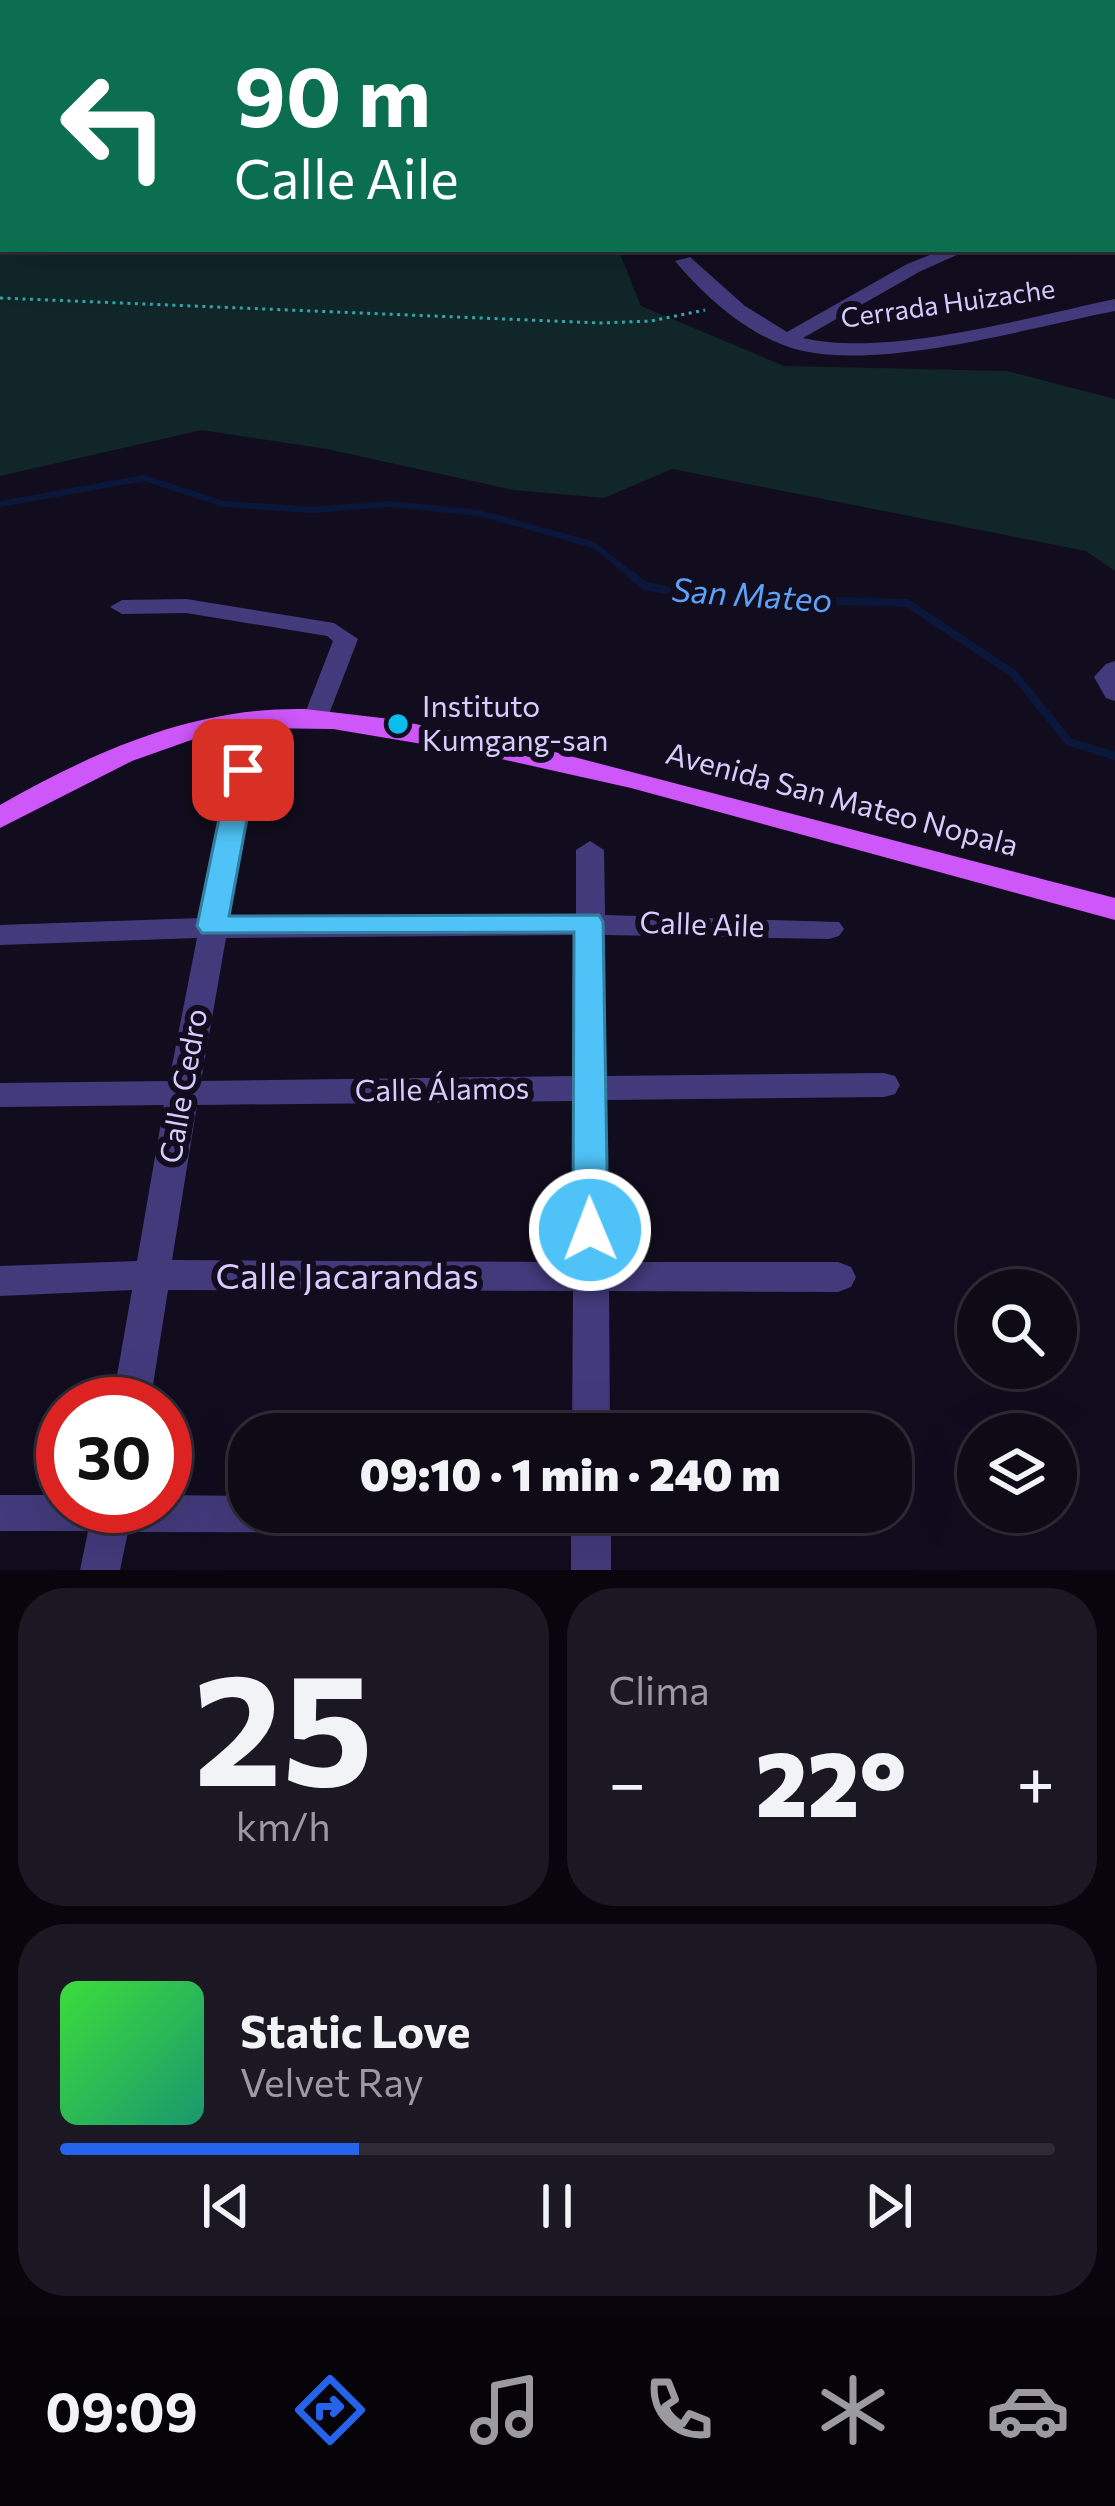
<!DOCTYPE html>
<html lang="es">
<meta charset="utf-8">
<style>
:root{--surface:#0e0a16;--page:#1c1823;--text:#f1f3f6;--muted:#9b9aa1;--line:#2e2b35;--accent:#2563eb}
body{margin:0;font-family:Commissioner,sans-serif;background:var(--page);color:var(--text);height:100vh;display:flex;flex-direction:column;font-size:45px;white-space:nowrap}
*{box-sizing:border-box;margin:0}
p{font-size:39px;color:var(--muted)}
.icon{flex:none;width:66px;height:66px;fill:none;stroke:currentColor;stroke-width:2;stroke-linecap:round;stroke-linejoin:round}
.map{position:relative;height:1570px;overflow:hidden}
.side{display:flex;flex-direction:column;gap:18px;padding:18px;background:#08060c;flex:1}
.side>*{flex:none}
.hud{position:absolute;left:0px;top:0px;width:1116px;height:252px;box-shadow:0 12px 48px #0002,0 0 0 3px var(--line);background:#0b6e4f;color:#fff;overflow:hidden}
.tools{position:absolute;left:957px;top:1269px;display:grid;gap:24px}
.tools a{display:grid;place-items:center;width:120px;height:120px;border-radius:50%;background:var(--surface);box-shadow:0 12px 48px #0002,0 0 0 3px var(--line);font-size:60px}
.speed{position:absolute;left:36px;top:1377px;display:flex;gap:24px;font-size:60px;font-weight:700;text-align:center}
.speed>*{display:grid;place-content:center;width:156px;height:156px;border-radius:50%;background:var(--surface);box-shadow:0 12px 48px #0002,0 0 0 3px var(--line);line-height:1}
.speed .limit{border:18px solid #d22;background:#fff;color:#111}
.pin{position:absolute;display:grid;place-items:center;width:102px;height:102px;color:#fff;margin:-51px;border-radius:24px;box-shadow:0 6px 18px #0006}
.me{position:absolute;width:132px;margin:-66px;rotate:359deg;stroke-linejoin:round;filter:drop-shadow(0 0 9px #0008)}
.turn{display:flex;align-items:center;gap:42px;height:252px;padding:0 36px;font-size:54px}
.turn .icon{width:156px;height:156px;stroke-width:2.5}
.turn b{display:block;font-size:84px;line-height:102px}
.big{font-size:90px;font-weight:800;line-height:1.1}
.side .card{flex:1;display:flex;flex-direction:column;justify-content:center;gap:18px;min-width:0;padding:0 42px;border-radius:48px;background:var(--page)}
.side .dial{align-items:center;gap:0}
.dial b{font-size:156px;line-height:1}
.song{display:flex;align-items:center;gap:36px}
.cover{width:144px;height:144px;border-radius:18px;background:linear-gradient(135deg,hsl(120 70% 55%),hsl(160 70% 35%))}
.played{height:12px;border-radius:6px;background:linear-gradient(90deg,var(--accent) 30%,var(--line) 30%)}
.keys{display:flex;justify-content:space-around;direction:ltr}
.heat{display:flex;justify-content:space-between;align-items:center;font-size:66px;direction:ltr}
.side .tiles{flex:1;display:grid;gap:18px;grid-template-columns:1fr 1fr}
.card:last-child{grid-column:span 2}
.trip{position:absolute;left:228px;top:1413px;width:684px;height:120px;border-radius:48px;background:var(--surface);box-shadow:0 12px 48px #0002,0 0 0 3px var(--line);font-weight:800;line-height:120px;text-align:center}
.tabs{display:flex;height:192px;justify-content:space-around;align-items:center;background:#060409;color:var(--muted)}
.tabs .icon{width:84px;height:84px}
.tabs .on{color:var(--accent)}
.tabs b{font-size:54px;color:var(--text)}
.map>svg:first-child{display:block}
</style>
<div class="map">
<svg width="1115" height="1570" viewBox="0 0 1115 1570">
<rect width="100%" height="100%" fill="#120d1e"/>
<!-- green -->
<path fill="#102628" d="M0,172l3,77h615l23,57 143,60 223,5 108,28v172l-29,-20 -414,-82 -68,29 -91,-8 -186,-41 -125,-19 -202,46z"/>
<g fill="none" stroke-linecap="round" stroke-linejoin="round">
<!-- stream-far1 -->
<path stroke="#0b173a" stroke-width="6" d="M0,504l144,-26 80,26 88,6 78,-6 90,9 114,32 41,33"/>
<!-- stream -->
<path stroke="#0b173a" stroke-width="8" d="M631,575l14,11 58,11 204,6 107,71 55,68 46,14"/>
<!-- path -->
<path stroke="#32a6ab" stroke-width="3" stroke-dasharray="3 4.5" stroke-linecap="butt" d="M0,298l601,25 50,-2 54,-11"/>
<!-- minor -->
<path fill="#433a7c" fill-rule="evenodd" d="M477,0h57l3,3h-57z
M639,0h14l-16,3z
M1113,38h2v8h-2z
M1113,72h2v9h-2z
M1113,108h2v10h-2z
M1113,156h2v10h-2z
M945,249h25l-51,23 -116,66c85,20 226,-21 312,-39v12c-87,17 -227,58 -312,40 -50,-11 -96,-52 -128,-90l15,-4 55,49 42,26 120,-68z
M186,599l148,24 24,16 -34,88h-18l-4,-6 31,-80 -6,-5 -141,-23 -64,1 -12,-7 12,-7z
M1115,661v40l-9,-3 -12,-21 12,-13z
M243,762l13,8 -26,147 346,-2v-65l14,-9 14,9 1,65 234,7 5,7 -5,7 -10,3 -224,-4 1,141 278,-3 11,3 5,9 -5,9 -11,3 -277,3 1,162h230l13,5 5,10 -5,10 -13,5 -229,-1 1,143h-38l1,-143 -405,-1 -18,114h-38l20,-114 -132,6v-30l137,-5 27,-156 -164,2v-24l169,-2 28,-143 -197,7v-20l201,-7 29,-148zM575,935l-1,141 -373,5 25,-143zM574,1101l-1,161 -401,-2 25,-155z
M0,1495h63v11h102v-11l84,1v16h612l2,4 -6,13 -14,5 -232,-1v37h-40v-37l-443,-1 -8,38h-40l8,-39h-88z"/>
<!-- major -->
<path fill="#cd57f9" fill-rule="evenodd" d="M987,0h46l2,3h-45z
M1113,6h2v10h-2z
M305,709l85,10 161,32 564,147v22l-484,-132 -161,-36 -137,-23 -80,-1 -59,11 -62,22 -132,67v-23c95,-54 194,-98 305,-96z"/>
</g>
<!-- route -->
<path fill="#4fc3f7" stroke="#337fa1" stroke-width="3" d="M243,761l13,9 -27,146 370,-1 4,7 5,308 -6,10 -12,4 -12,-4 -5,-10 1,-298 -372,1 -5,-7 32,-156z"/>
<!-- markers -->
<circle fill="#09beec" stroke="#120d1e" stroke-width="4.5" cx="398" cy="724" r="12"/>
<g text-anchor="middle" stroke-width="12" stroke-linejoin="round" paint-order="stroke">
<!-- far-street labels -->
<g font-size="27" fill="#d7ccfd" stroke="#120d1e">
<text transform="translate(948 304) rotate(-8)" y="9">Cerrada Huizache</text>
</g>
<!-- poi labels -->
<g font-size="30" fill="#d7ccfd" stroke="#120d1e" text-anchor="start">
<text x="422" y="717">Instituto<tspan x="422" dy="34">Kumgang-san</tspan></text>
</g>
<!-- street labels -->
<g font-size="30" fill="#d7ccfd" stroke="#120d1e">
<text transform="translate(842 800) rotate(15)" y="10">Avenida San Mateo Nopala</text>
<text transform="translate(702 925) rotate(2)" y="10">Calle Aile</text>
<text transform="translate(184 1086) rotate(-80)" y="10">Calle Cedro</text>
<text transform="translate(442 1090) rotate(-1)" y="10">Calle Álamos</text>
</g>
<!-- water labels -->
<g font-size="33" font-style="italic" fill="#5ea1f9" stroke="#120d1e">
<text transform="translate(752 595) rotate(4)" y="12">San Mateo</text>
</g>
<!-- near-street labels -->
<g font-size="36" fill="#d7ccfd" stroke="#120d1e">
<text x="347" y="1289">Calle Jacarandas</text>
</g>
</g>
</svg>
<div class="tools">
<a><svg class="icon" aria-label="search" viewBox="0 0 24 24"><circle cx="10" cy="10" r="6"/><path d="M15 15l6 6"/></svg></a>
<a><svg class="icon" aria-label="layers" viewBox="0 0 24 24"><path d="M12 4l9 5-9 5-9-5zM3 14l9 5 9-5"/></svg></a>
</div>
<div class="speed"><div class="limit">30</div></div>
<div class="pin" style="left:243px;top:770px;background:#d93025"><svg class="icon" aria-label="arrive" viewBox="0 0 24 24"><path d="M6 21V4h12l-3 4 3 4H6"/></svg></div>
<svg class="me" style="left:590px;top:1230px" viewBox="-20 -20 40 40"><circle r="17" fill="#4fc3f7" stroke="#fff" stroke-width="3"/><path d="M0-11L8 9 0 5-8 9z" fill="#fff"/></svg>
<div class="trip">09:10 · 1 min · 240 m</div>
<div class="hud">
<div class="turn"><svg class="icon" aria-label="left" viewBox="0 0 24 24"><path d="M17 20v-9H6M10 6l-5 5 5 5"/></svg><div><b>90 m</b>Calle Aile</div></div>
</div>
</div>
<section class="side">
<div class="tiles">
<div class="card dial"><b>25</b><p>km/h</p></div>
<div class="card"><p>Clima</p>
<div class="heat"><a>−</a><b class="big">22°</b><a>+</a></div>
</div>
<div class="card">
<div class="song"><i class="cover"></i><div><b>Static Love</b><p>Velvet Ray</p></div></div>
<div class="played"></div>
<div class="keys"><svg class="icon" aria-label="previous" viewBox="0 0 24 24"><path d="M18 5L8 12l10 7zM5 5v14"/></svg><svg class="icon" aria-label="pause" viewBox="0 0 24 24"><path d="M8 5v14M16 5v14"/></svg><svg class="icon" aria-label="next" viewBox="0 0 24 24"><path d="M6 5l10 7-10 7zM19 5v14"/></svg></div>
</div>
</div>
</section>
<nav class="tabs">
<b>09:09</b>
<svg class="icon on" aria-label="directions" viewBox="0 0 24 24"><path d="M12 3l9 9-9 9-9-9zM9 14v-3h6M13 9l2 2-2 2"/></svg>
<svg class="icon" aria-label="music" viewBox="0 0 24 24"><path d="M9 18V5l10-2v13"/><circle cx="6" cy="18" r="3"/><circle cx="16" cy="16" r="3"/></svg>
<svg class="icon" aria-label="phone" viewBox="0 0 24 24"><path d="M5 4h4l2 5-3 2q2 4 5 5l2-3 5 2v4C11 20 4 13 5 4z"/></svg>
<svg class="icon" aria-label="climate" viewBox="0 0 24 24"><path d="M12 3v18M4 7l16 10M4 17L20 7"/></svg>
<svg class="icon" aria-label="car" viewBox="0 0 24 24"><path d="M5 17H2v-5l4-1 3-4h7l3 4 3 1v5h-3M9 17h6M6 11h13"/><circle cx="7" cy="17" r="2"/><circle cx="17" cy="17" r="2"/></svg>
</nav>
